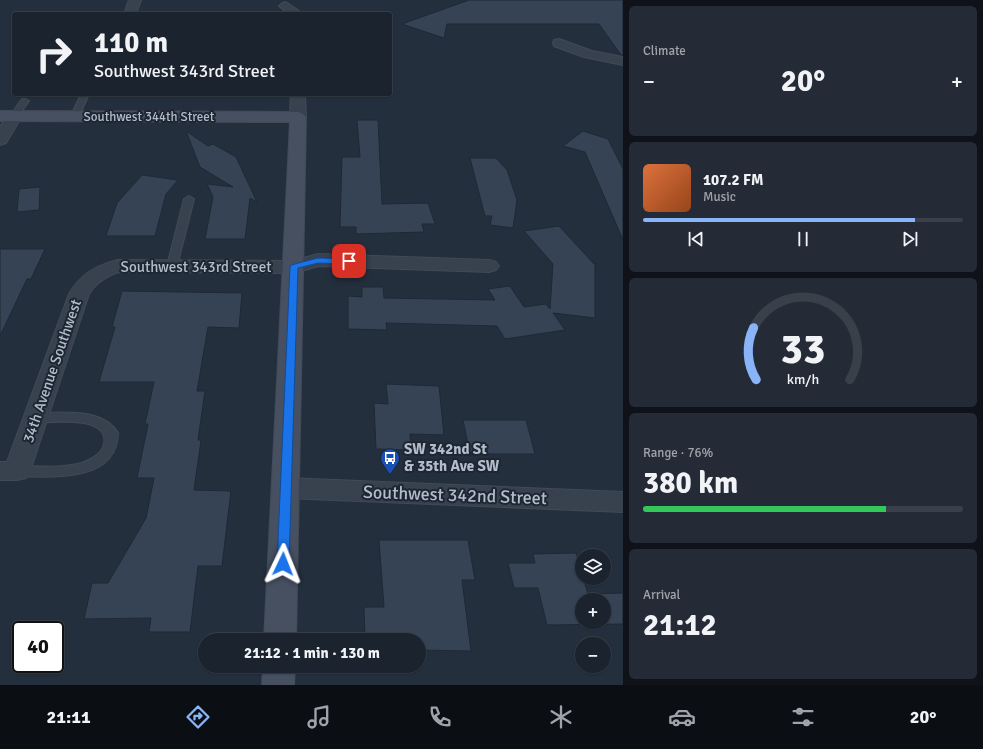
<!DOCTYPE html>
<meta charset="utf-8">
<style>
:root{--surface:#1b232e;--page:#242b36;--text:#f1f3f6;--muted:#a0a4aa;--line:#39404a;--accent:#8ab4f8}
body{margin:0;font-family:Signika,sans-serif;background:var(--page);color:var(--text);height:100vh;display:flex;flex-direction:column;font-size:15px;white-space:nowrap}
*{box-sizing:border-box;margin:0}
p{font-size:13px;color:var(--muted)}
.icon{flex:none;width:22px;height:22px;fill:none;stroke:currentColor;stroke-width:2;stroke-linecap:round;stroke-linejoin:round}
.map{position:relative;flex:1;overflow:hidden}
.sheet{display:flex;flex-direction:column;gap:6px;padding:6px;background:#0f1319;width:360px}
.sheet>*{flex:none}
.top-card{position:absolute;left:12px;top:12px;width:380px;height:84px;border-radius:4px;box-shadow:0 1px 3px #0004,0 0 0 1px var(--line);background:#1b232e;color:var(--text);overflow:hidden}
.tools{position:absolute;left:575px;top:549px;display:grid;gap:8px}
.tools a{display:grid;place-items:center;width:36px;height:36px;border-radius:50%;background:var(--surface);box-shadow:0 1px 3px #0004,0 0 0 1px var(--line);font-size:20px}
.speed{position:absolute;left:12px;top:621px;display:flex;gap:8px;font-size:20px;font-weight:700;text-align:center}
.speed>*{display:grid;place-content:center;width:52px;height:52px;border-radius:50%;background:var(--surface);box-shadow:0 1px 3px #0004,0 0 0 1px var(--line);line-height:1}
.speed .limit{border:2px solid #111;border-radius:6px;background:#fff;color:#111}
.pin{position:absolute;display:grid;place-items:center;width:34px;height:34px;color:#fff;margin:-17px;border-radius:8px;box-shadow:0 2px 6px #0006}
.me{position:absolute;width:44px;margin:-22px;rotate:2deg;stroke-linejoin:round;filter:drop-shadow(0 0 3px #0008)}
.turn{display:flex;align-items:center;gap:14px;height:84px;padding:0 16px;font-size:18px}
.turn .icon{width:52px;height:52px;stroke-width:2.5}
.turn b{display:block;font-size:28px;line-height:34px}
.big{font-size:30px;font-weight:800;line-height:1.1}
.sheet .widget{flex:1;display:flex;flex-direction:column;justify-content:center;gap:6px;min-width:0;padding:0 14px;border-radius:6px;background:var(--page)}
.sheet .dial{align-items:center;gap:0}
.dial svg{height:104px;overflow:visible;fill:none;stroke:var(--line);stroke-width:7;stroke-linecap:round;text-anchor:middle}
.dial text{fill:var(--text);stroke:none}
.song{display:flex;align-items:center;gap:12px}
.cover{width:48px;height:48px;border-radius:6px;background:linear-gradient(135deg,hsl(20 70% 55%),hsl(20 70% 35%))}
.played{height:4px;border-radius:2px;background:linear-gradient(90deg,var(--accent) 85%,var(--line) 85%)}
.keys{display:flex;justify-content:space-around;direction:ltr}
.heat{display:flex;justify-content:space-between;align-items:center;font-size:22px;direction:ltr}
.charge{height:6px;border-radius:3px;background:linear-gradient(90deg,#34c759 76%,var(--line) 0)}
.trip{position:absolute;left:198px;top:633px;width:228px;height:40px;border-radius:20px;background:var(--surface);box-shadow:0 1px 3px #0004,0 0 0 1px var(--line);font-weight:800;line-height:40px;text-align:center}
.tab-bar{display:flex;height:64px;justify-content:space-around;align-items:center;background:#0b0e12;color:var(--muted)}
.tab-bar .icon{width:28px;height:28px}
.tab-bar .on{color:var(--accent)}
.tab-bar b{font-size:18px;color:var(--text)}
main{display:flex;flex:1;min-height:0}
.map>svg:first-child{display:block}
</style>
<main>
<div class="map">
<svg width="623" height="685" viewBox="0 0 623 685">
<rect width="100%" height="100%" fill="#242f3e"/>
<!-- building -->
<path fill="#364354" stroke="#1f2835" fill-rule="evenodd" d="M469,0h154v55h-2l-22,-31h-152l-3,14 -42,-14z
M357,120h21l4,84 46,-1 7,21h-13l2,8 -68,2v-7h-16l2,-70h18z
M186,131l22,15 5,-2 23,13 21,45 -7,-4 -5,41h-40l8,-42 -6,-13 26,3 -33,-20z
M583,131l25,8 15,30v71l-38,-88 -22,-6z
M470,158h26l11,12 10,30 -4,28 -23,-3 2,-9h-7z
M142,175l36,5 -12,14 -11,42h-49l11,-33z
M40,187l-1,23 -22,2 2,-23z
M559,226l36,39v53l-42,-5 12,17 -60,9 -8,-13 -111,-3 1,7 -39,-1v-33l14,1v-10h21l1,11 111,2 -7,-11 22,-3 14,21 22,-3 4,5 3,-45 -29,-33z
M0,249h45l-14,30h-4l-27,57z
M122,291l120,2 -3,35 -31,-1 -11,64h8l-7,49h3l-7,50 37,1 -9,75h-24l-8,66h-41l2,-14 -67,1 8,-36h16l38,-65 8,-40h-17l11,-54h-3l9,-42h-55l16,-55h-3z
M386,384l53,2 5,49 -34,-1 1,16 -35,-1 -2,-46 14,1z
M463,420h63l9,34h-65z
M379,540h89l7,40h-13l9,71 -52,-1v-10h-54l-1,-33h20z
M576,553l12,41 35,-1v31l-76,1 -9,-37h-24l-6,-25h27l-2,-9zM582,600h22v22h-22z"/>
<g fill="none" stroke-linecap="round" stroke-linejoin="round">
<!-- lane casing -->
<g stroke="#414a57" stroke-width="2">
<path id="lane" d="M81,94h8l-11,24h-6l-1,-2z
M22,99h3l4,2 -12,17h-6l-1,-2z
M189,196l5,3 -17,67 -5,3 -4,-1 -1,-2 17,-67z
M35,413c27,0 67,-6 83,20 -1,50 -67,44 -101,43l-5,-1 -2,-4 2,-4 5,-1c21,0 44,3 64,-3 9,-3 21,-9 23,-19 6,-29 -52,-22 -69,-21l-5,-2 -2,-3 2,-3z"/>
</g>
<!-- street casing -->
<g stroke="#414a57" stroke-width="2">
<path id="street" d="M129,0h12l-5,14h-12z
M285,2l4,2 14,10h-14l-10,-8 2,-2z
M559,39l33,12 31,6v8l-39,-8 -30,-11 -1,-3 1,-3z
M291,94h14l1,23 -3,3 -5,2 -5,-2 -3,-3z
M14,111l5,2 3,3 -16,27 -6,2v-18l9,-14z
M318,254l171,6 7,2 3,4 -3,4 -7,2 -170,-6 -25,7 -175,-1c-12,4 -23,10 -30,22l-59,177 -4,7 -9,2h-17v-18h7l62,-168c12,-20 26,-28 49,-34l175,1z
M286,478l337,14v20l-337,-14 -9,-3 -4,-7 4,-7z"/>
</g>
<!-- secondary casing -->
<g stroke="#414a57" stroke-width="2">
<path id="secondary" d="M0,111l298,1 5,2 3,3 -10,523h-32l26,-518 -290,-1z
M263,666h32l-1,19h-32z"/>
</g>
<!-- lane -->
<use href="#lane" fill="#38414e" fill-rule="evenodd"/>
<!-- street -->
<use href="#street" fill="#38414e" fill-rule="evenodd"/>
<!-- secondary -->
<use href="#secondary" fill="#465061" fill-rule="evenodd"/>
</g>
<!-- route -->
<path fill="#1a73e8" stroke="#114b97" d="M318,258l31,1 4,2 -4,3 -31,-1 -20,5 -9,296 -2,3 -4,2 -4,-2 -2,-3 13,-297 1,-2z"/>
<!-- icons -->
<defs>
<g id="bus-pin" transform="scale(1)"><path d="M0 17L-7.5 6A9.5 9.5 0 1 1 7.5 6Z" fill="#1a4fb4" stroke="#1d2633"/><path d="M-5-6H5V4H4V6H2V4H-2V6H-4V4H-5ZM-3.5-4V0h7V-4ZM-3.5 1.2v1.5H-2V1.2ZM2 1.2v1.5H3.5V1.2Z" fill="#fff"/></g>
</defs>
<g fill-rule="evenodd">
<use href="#bus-pin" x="390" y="458"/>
</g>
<g text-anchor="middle" stroke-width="4" stroke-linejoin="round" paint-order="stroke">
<!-- far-street labels -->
<g font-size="13" fill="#b4bcc9" stroke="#1d2633">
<text x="149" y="121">Southwest 344th Street</text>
</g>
<!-- street labels -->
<g font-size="15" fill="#b4bcc9" stroke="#1d2633">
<text x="196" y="272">Southwest 343rd Street</text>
<text transform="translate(52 371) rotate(-71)" y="5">34th Avenue Southwest</text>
</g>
<!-- poi labels -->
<g font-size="15" font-weight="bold" fill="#b4bcc9" stroke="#1d2633" text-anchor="start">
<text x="404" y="454">SW 342nd St<tspan x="404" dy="17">&amp; 35th Ave SW</tspan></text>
</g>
<!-- near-street labels -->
<g font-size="18" fill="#b4bcc9" stroke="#1d2633">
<text transform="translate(455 495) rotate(2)" y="6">Southwest 342nd Street</text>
</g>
</g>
</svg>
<div class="tools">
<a><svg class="icon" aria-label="layers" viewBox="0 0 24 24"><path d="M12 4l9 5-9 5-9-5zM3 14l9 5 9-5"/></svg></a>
<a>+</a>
<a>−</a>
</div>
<div class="speed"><div class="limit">40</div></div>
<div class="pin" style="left:349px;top:261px;background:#d93025"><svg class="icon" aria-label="arrive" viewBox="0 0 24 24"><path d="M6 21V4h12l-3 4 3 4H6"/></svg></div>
<svg class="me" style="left:283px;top:564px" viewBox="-20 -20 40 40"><path d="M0-17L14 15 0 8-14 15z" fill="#1a73e8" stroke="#fff" stroke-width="4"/></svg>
<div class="trip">21:12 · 1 min · 130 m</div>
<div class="top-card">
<div class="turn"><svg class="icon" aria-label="right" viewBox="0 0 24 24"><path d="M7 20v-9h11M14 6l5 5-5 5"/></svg><div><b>110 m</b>Southwest 343rd Street</div></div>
</div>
</div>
<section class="sheet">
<div class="widget"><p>Climate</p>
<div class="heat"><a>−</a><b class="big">20°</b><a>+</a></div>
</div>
<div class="widget">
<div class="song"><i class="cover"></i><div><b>107.2 FM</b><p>Music</p></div></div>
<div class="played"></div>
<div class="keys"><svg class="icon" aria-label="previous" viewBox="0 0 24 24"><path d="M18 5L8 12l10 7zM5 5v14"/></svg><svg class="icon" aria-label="pause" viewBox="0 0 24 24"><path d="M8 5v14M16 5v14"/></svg><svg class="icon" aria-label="next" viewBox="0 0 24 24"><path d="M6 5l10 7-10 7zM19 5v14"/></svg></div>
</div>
<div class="widget dial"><svg viewBox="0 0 100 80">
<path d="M14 69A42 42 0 1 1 86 69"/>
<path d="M14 69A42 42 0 0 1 12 29" stroke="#8ab4f8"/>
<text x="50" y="56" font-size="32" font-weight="700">33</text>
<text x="50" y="72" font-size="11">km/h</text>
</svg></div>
<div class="widget"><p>Range · 76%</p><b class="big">380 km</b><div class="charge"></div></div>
<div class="widget"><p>Arrival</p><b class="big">21:12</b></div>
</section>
</main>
<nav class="tab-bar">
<b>21:11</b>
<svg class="icon on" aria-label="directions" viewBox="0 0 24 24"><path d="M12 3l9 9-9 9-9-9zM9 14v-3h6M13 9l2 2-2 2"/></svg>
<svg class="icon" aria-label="music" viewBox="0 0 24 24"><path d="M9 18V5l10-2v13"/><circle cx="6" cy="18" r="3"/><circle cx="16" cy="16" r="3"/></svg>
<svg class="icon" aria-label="phone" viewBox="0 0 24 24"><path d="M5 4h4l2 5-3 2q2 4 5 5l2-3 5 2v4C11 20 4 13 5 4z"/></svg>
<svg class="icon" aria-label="climate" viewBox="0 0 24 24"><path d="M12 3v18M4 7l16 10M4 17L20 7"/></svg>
<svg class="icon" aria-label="car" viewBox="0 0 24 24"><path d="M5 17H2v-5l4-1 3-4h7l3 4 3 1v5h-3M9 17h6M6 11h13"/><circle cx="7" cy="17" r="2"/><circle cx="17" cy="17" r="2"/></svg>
<svg class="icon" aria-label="filters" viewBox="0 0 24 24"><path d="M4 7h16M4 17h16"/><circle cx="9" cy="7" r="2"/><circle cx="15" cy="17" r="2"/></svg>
<b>20°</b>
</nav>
